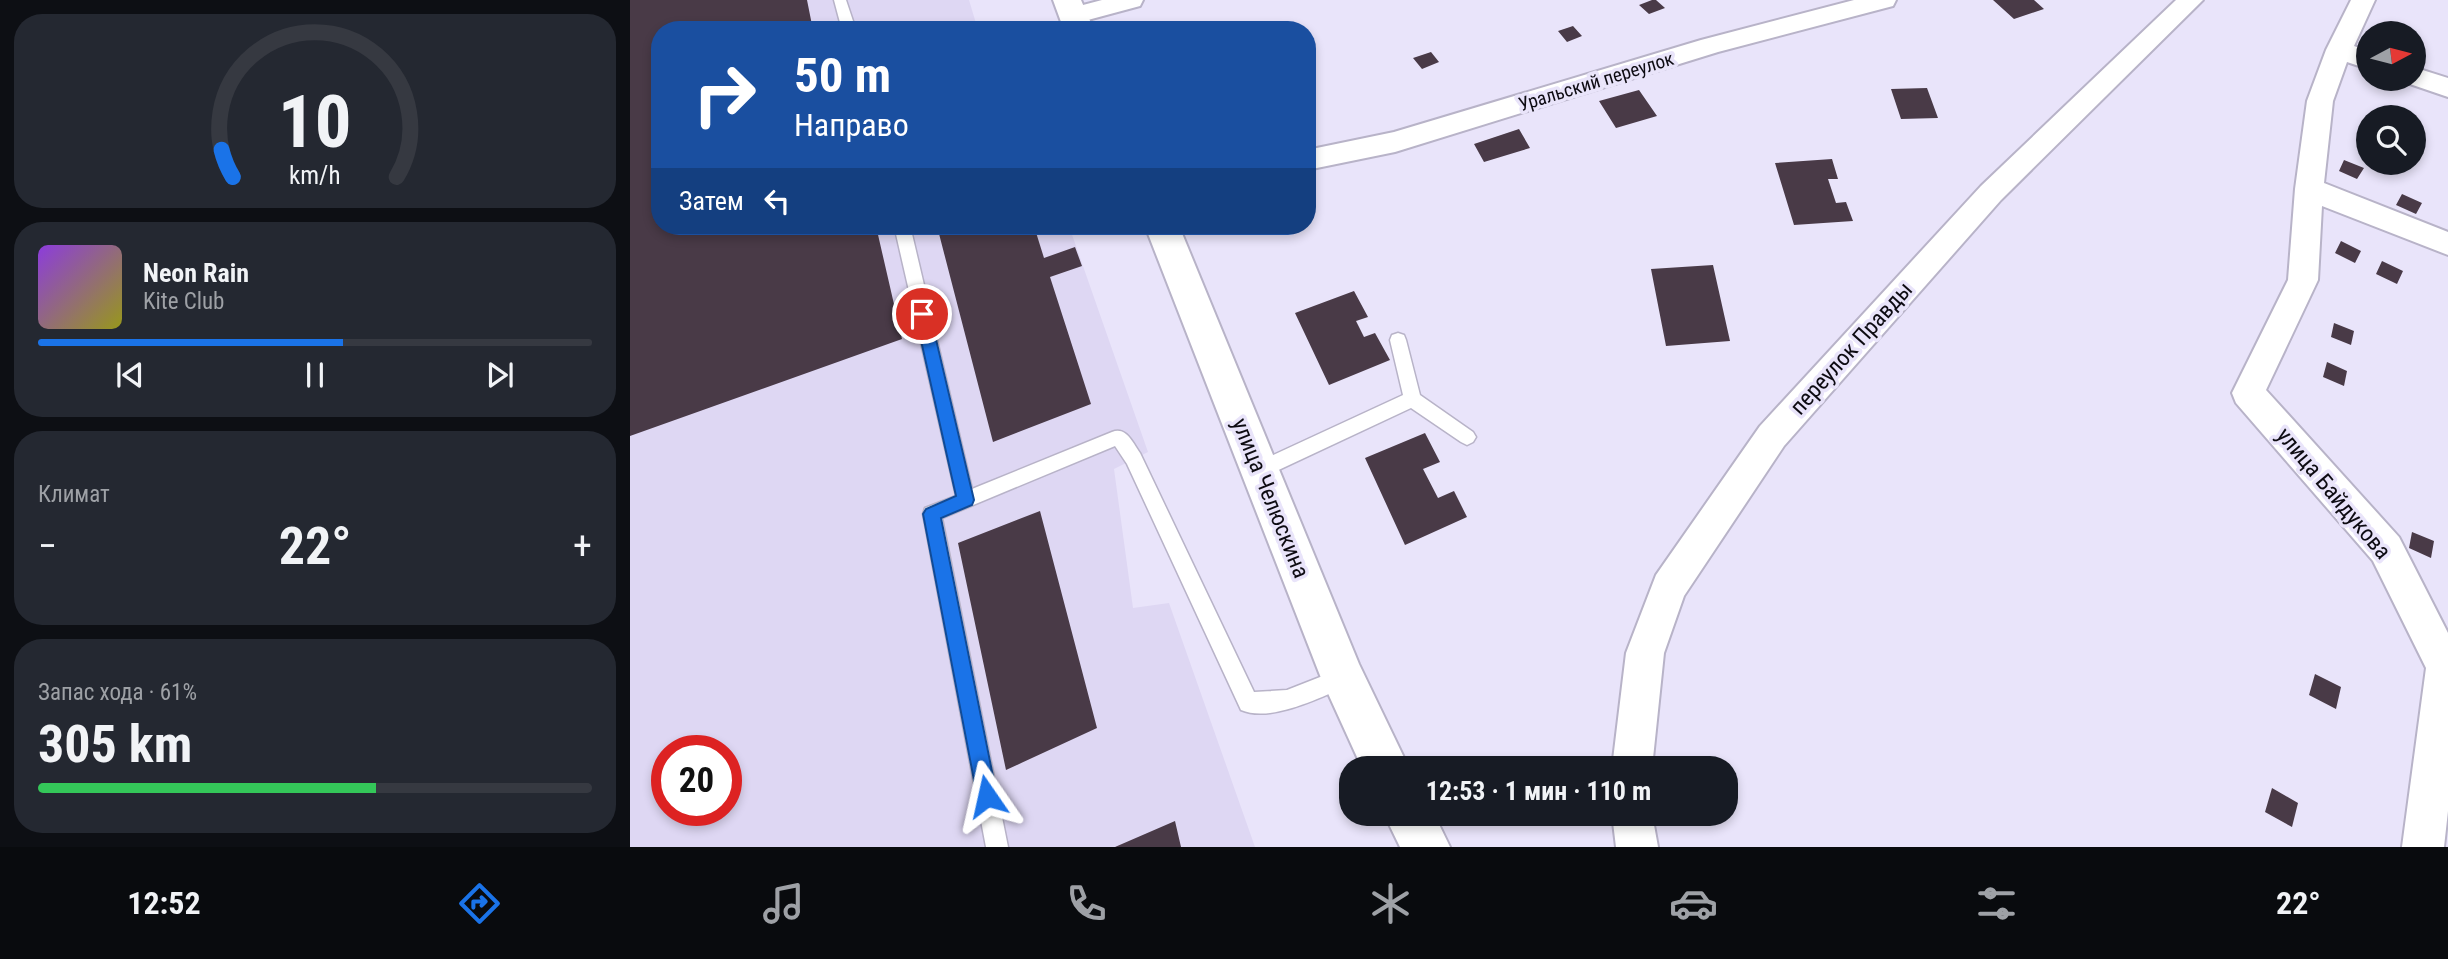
<!DOCTYPE html>
<html lang="ru">
<meta charset="utf-8">
<style>
:root{--surface:#171b24;--page:#242831;--text:#f1f3f6;--muted:#9ea1a6;--line:#363941;--accent:#1a73e8}
body{margin:0;font-family:"Roboto Condensed",sans-serif;background:var(--page);color:var(--text);height:100vh;display:flex;flex-direction:column;font-size:26px;white-space:nowrap}
*{box-sizing:border-box;margin:0}
p{font-size:23px;color:var(--muted)}
.icon{flex:none;width:38px;height:38px;fill:none;stroke:currentColor;stroke-width:2;stroke-linecap:round;stroke-linejoin:round}
.map{position:relative;flex:1;overflow:hidden}
.drawer{display:flex;flex-direction:column;gap:14px;padding:14px;background:#0d0f14;width:630px}
.drawer>*{flex:none}
.banner{position:absolute;left:21px;top:21px;width:665px;height:214px;border-radius:28px;box-shadow:0 4px 10px #0003;background:#1a4fa0;color:#fff;overflow:hidden}
.needle{width:46px;rotate:83deg}
.tools{position:absolute;left:1726px;top:21px;display:grid;gap:14px}
.tools a{display:grid;place-items:center;width:70px;height:70px;border-radius:50%;background:var(--surface);box-shadow:0 4px 10px #0003;font-size:35px}
.speed{position:absolute;left:21px;top:735px;display:flex;gap:14px;font-size:35px;font-weight:700;text-align:center}
.speed>*{display:grid;place-content:center;width:91px;height:91px;border-radius:50%;background:var(--surface);box-shadow:0 4px 10px #0003;line-height:1}
.speed .limit{border:10px solid #d22;background:#fff;color:#111}
.pin{position:absolute;display:grid;place-items:center;width:60px;height:60px;color:#fff;margin:-30px;border:4px solid #fff;border-radius:50%;box-shadow:0 2px 7px #0007}
.me{position:absolute;width:77px;margin:-38px;rotate:349deg;stroke-linejoin:round;filter:drop-shadow(0 0 5px #0008)}
.turn{display:flex;align-items:center;gap:24px;height:147px;padding:0 28px;font-size:32px}
.turn .icon{width:91px;height:91px;stroke-width:2.5}
.turn b{display:block;font-size:49px;line-height:60px}
.then{display:flex;align-items:center;height:66px;padding:0 28px;background:#0003;gap:14px;font-size:26px}
.big{font-size:52px;font-weight:700;line-height:1.1}
.drawer .tile{flex:1;display:flex;flex-direction:column;justify-content:center;gap:10px;min-width:0;padding:0 24px;border-radius:28px;background:var(--page)}
.drawer .dial{align-items:center;gap:0}
.dial svg{height:182px;overflow:visible;fill:none;stroke:var(--line);stroke-width:7;stroke-linecap:round;text-anchor:middle}
.dial text{fill:var(--text);stroke:none}
.song{display:flex;align-items:center;gap:21px}
.cover{width:84px;height:84px;border-radius:10px;background:linear-gradient(135deg,hsl(270 70% 55%),hsl(60 70% 35%))}
.played{height:7px;border-radius:4px;background:linear-gradient(90deg,var(--accent) 55%,var(--line) 55%)}
.keys{display:flex;justify-content:space-around;direction:ltr}
.heat{display:flex;justify-content:space-between;align-items:center;font-size:38px;direction:ltr}
.charge{height:10px;border-radius:5px;background:linear-gradient(90deg,#34c759 61%,var(--line) 0)}
.trip{position:absolute;left:709px;top:756px;width:399px;height:70px;border-radius:28px;background:var(--surface);box-shadow:0 4px 10px #0003;font-weight:700;line-height:70px;text-align:center}
.dock{display:flex;height:112px;justify-content:space-around;align-items:center;background:#090b0e;color:var(--muted)}
.dock .icon{width:49px;height:49px}
.dock .active{color:var(--accent)}
.dock b{font-size:32px;color:var(--text)}
main{display:flex;flex:1;min-height:0}
.map>svg:first-child{display:block}
</style>
<main>
<section class="drawer">
<div class="tile dial"><svg viewBox="0 0 100 80">
<path d="M14 69A42 42 0 1 1 86 69"/>
<path d="M14 69A42 42 0 0 1 9 57" stroke="#1a73e8"/>
<text x="50" y="56" font-size="32" font-weight="700">10</text>
<text x="50" y="72" font-size="11">km/h</text>
</svg></div>
<div class="tile">
<div class="song"><i class="cover"></i><div><b>Neon Rain</b><p>Kite Club</p></div></div>
<div class="played"></div>
<div class="keys"><svg class="icon" aria-label="previous" viewBox="0 0 24 24"><path d="M18 5L8 12l10 7zM5 5v14"/></svg><svg class="icon" aria-label="pause" viewBox="0 0 24 24"><path d="M8 5v14M16 5v14"/></svg><svg class="icon" aria-label="next" viewBox="0 0 24 24"><path d="M6 5l10 7-10 7zM19 5v14"/></svg></div>
</div>
<div class="tile"><p>Климат</p>
<div class="heat"><a>−</a><b class="big">22°</b><a>+</a></div>
</div>
<div class="tile"><p>Запас хода · 61%</p><b class="big">305 km</b><div class="charge"></div></div>
</section>
<div class="map">
<svg width="1818" height="847" viewBox="0 0 1818 847">
<rect width="100%" height="100%" fill="#e9e4fa"/>
<!-- built -->
<path fill="#ded7f3" fill-rule="evenodd" d="M0,0h339l9,30h-318v196h409l79,226 -34,17 19,139 36,-5 86,244h-625zM37,751h59v59h-59z"/>
<!-- building -->
<path fill="#493a47" d="M0,0h177l6,30h-153v196h216l26,113 -272,97z
M1022,0h4l9,8 -16,6 -10,-9z
M1363,0h41l10,9 -30,10z
M943,26l9,10 -15,6 -9,-11z
M801,52l8,10 -17,7 -9,-11z
M1297,88l11,30 -37,1 -10,-30z
M1009,90l18,26 -41,12 -17,-27z
M889,129l11,19 -46,14 -10,-18z
M1202,159l6,20h-10l8,24 10,-1 7,19 -59,4 -19,-62z
M1714,160l20,8 -7,11 -18,-8z
M1772,194l20,9 -6,11 -20,-9z
M307,226h97l10,32 31,-11 7,19 -32,11 41,127 -98,38z
M1711,241l20,10 -6,12 -20,-10z
M1752,261l21,10 -6,13 -21,-10z
M1083,265l17,76 -64,5 -15,-77z
M724,291l14,26 -12,4 8,16 11,-4 15,27 -61,25 -34,-72z
M1704,323l20,8 -3,14 -20,-8z
M1697,362l20,9 -3,15 -21,-9z
M795,433l15,29 -17,7 15,29 16,-7 13,26 -62,28 -40,-87z
M410,511l57,217 -91,42 -48,-227z
M1782,532l22,9 -3,17 -22,-10z
M1685,674l26,13 -5,22 -27,-14z
M1642,788l26,15 -6,24 -27,-15z
M545,821l6,26h-66z"/>
<g fill="none" stroke-linecap="round" stroke-linejoin="round">
<!-- lane casing -->
<g stroke="#b8b3c8" stroke-width="3">
<path id="lane" d="M204,0h12l10,30h-14z
M274,228l8,6 60,255 140,-57c14,-6 21,11 28,21l114,239 33,-2 56,-22 7,3 3,7 -3,7c-29,12 -79,38 -109,25l-114,-246 -12,-18 -173,72 66,329h-22l-63,-333 2,-6 31,-12 -60,-262z
M768,333l6,2 2,5 14,55 53,37 3,5 -3,5 -6,3 -6,-3 -50,-34 -145,68 -6,2 -6,-2 -3,-6 3,-6 149,-69 -13,-55 2,-5z"/>
</g>
<!-- street casing -->
<g stroke="#b8b3c8" stroke-width="4">
<path id="street" d="M472,0h41l-3,6 -67,18 -9,-2 -3,-6 3,-6z
M1224,0h42l-3,6 -175,46 -323,100 -88,18v-20l87,-18 307,-92z
M1546,0h27l-202,200 -217,246 -100,150 -20,57 -12,115h-40l14,-115 30,-78 104,-149 221,-240z
M1721,0h24l-21,46 14,5v18l-21,-7 -14,39 -9,82 124,49v23l-126,-49 -4,74 -52,110 133,147 49,96v178l-4,36h-42l24,-179 -53,-107 -137,-158 -4,-10 56,-113 7,-91 12,-88 19,-51z
M1783,67l35,11v19l-44,-15 -2,-3h11z
M982,814h40l6,33h-42z"/>
</g>
<!-- secondary casing -->
<g stroke="#b8b3c8" stroke-width="4">
<path id="secondary" d="M423,0h28l13,30h-30z
M515,226h34l180,438 50,104h-47l-41,-90z
M754,814h50l16,33h-50z"/>
</g>
<!-- lane -->
<use href="#lane" fill="#fff" fill-rule="evenodd"/>
<!-- street -->
<use href="#street" fill="#fff" fill-rule="evenodd"/>
<!-- secondary -->
<use href="#secondary" fill="#fff" fill-rule="evenodd"/>
</g>
<!-- route -->
<path fill="#1a73e8" stroke="#114b97" stroke-width="2" d="M292,308l8,6 44,186 -2,5 -31,13 56,278 -3,7 -7,2 -7,-2 -3,-7 -54,-282 3,-5 30,-13 -41,-182z"/>
<g text-anchor="middle" stroke-width="7" stroke-linejoin="round" paint-order="stroke">
<!-- far-street labels -->
<g font-size="19" fill="#0d0b12" stroke="#e9e4fa">
<text transform="translate(966 81) rotate(-17)" y="7">Уральский переулок</text>
</g>
<!-- street labels -->
<g font-size="23" fill="#0d0b12" stroke="#e9e4fa">
<text transform="translate(1221 348) rotate(-48)" y="8">переулок Правды</text>
<text transform="translate(1704 493) rotate(50)" y="8">улица Байдукова</text>
<text transform="translate(641 498) rotate(68)" y="8">улица Челюскина</text>
</g>
</g>
</svg>
<div class="tools">
<a><svg class="needle" viewBox="-14 -14 28 28"><path d="M0-13l5 13h-10z" fill="#e53935"/><path d="M0 13l5-13h-10z" fill="#9ea1a6"/></svg></a>
<a><svg class="icon" aria-label="search" viewBox="0 0 24 24"><circle cx="10" cy="10" r="6"/><path d="M15 15l6 6"/></svg></a>
</div>
<div class="speed"><div class="limit">20</div></div>
<div class="pin" style="left:292px;top:314px;background:#d93025"><svg class="icon" aria-label="arrive" viewBox="0 0 24 24"><path d="M6 21V4h12l-3 4 3 4H6"/></svg></div>
<svg class="me" style="left:357px;top:796px" viewBox="-20 -20 40 40"><path d="M0-17L14 15 0 8-14 15z" fill="#1a73e8" stroke="#fff" stroke-width="4"/></svg>
<div class="trip">12:53 · 1 мин · 110 m</div>
<div class="banner">
<div class="turn"><svg class="icon" aria-label="right" viewBox="0 0 24 24"><path d="M7 20v-9h11M14 6l5 5-5 5"/></svg><div><b>50 m</b>Направо</div></div>
<div class="then">Затем<svg class="icon" aria-label="left" viewBox="0 0 24 24"><path d="M17 20v-9H6M10 6l-5 5 5 5"/></svg></div>
</div>
</div>
</main>
<nav class="dock">
<b>12:52</b>
<svg class="icon active" aria-label="directions" viewBox="0 0 24 24"><path d="M12 3l9 9-9 9-9-9zM9 14v-3h6M13 9l2 2-2 2"/></svg>
<svg class="icon" aria-label="music" viewBox="0 0 24 24"><path d="M9 18V5l10-2v13"/><circle cx="6" cy="18" r="3"/><circle cx="16" cy="16" r="3"/></svg>
<svg class="icon" aria-label="phone" viewBox="0 0 24 24"><path d="M5 4h4l2 5-3 2q2 4 5 5l2-3 5 2v4C11 20 4 13 5 4z"/></svg>
<svg class="icon" aria-label="climate" viewBox="0 0 24 24"><path d="M12 3v18M4 7l16 10M4 17L20 7"/></svg>
<svg class="icon" aria-label="car" viewBox="0 0 24 24"><path d="M5 17H2v-5l4-1 3-4h7l3 4 3 1v5h-3M9 17h6M6 11h13"/><circle cx="7" cy="17" r="2"/><circle cx="17" cy="17" r="2"/></svg>
<svg class="icon" aria-label="filters" viewBox="0 0 24 24"><path d="M4 7h16M4 17h16"/><circle cx="9" cy="7" r="2"/><circle cx="15" cy="17" r="2"/></svg>
<b>22°</b>
</nav>
